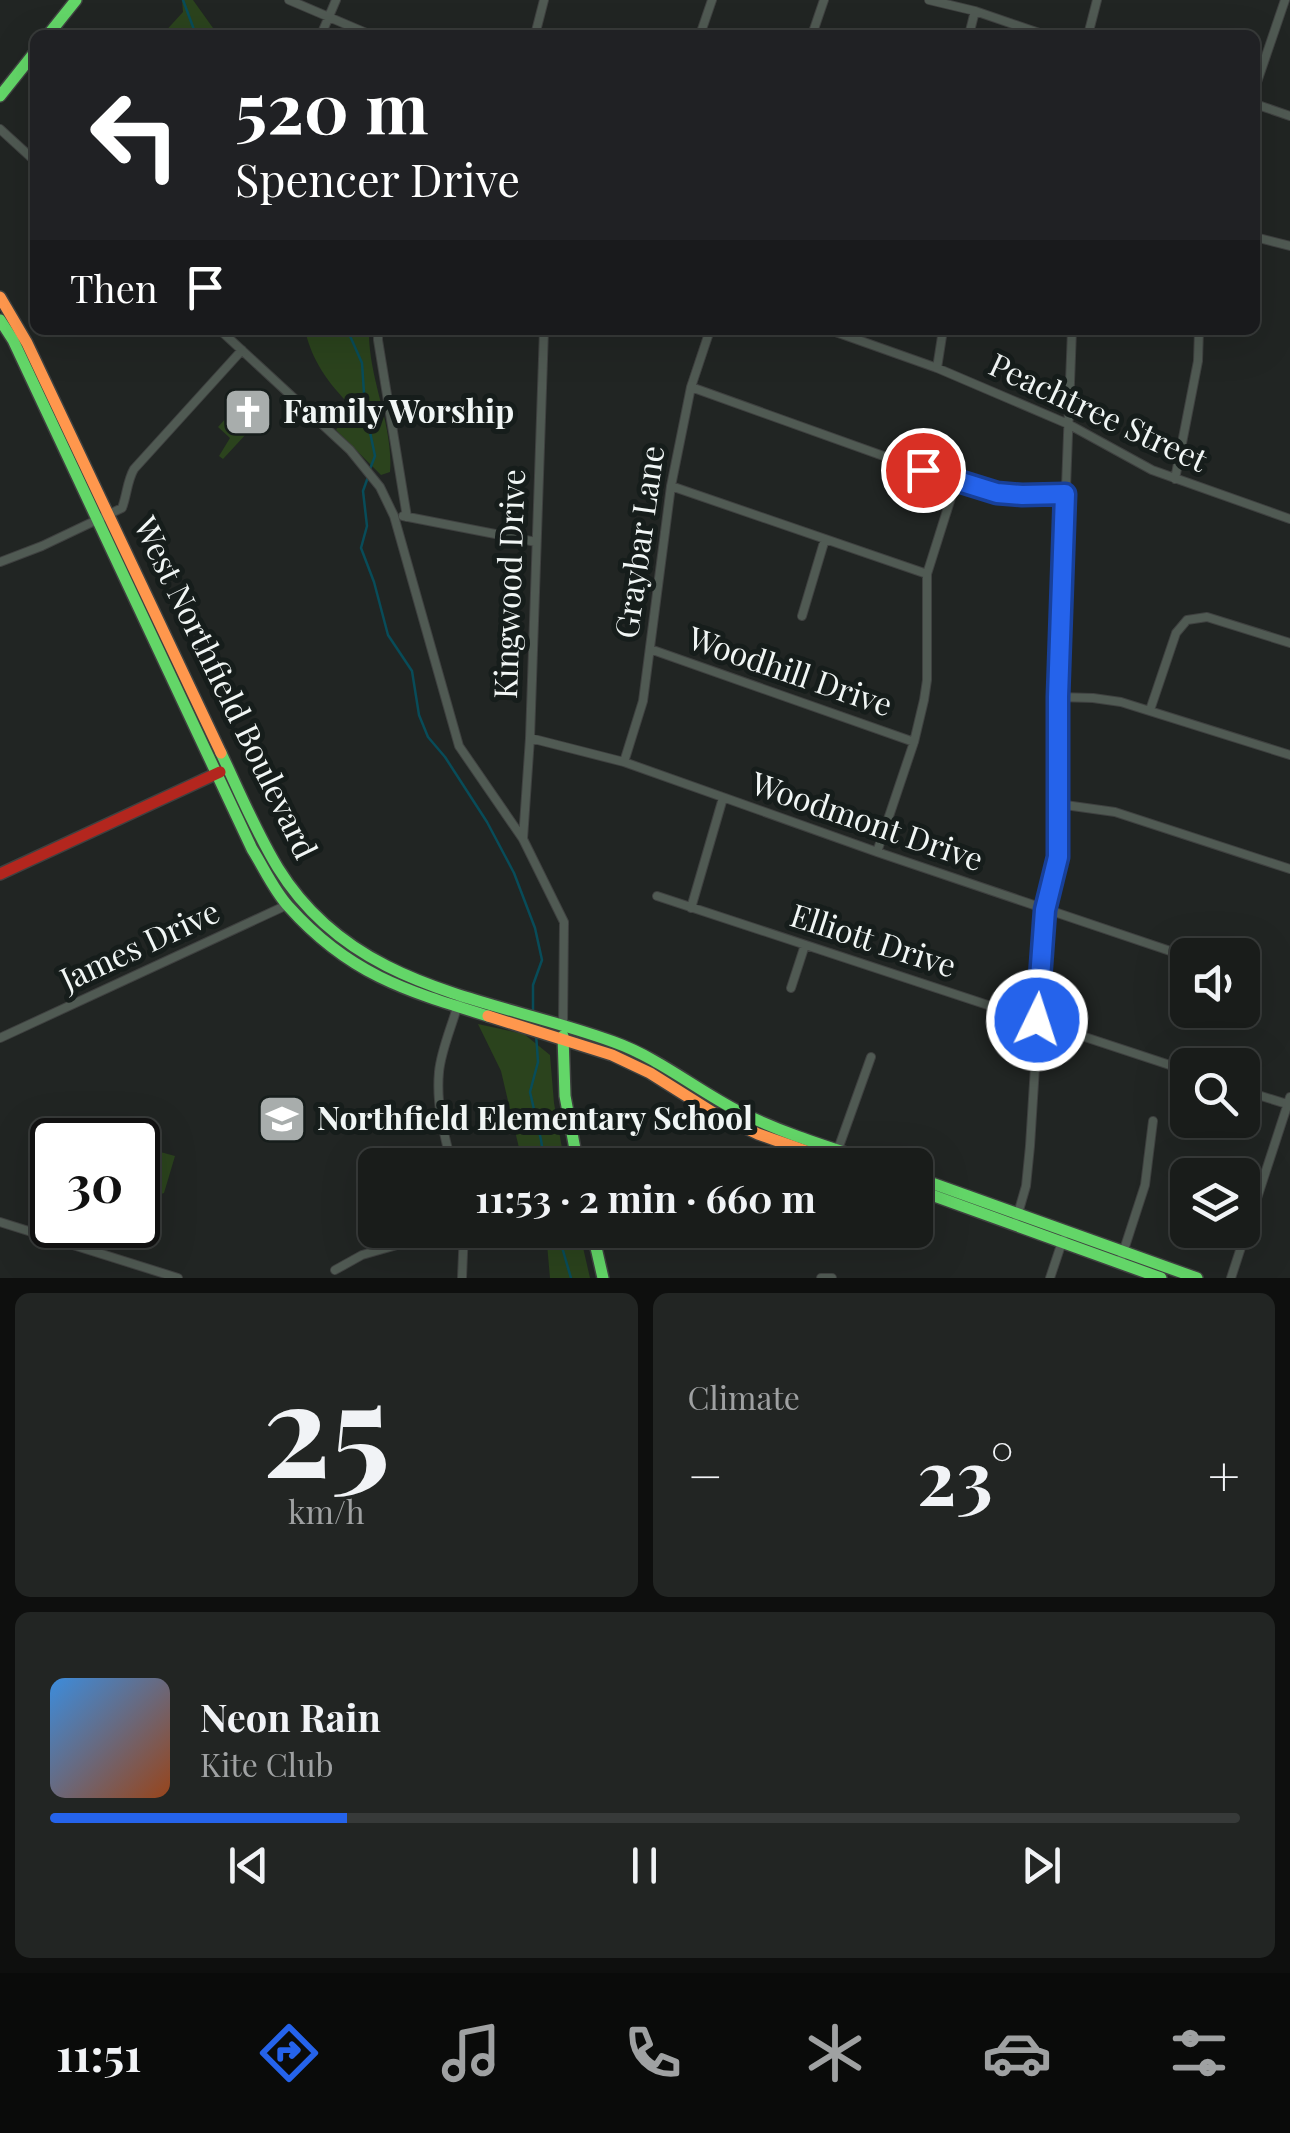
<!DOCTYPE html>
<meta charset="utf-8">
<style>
:root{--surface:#191c1a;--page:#222523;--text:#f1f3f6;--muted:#9fa1a2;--line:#373a39;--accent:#2563eb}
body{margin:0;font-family:"Playfair Display",serif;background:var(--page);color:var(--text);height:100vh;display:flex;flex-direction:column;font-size:38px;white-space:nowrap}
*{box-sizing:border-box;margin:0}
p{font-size:32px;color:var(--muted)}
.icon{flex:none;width:55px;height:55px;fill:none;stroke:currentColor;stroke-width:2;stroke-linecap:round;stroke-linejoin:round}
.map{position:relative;height:1278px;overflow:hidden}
.details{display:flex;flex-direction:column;gap:15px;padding:15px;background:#0e0f0e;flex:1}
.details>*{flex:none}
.banner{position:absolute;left:30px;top:30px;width:1230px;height:305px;border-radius:15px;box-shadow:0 10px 40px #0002,0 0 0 2px var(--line);background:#202124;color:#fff;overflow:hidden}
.tools{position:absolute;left:1170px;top:938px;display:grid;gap:20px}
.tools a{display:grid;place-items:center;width:90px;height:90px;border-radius:15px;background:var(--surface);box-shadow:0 10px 40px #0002,0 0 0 2px var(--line);font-size:50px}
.speed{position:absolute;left:30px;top:1118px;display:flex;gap:20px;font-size:50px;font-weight:700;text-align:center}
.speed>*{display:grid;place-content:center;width:130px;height:130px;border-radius:50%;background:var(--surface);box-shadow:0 10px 40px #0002,0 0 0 2px var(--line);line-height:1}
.speed .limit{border:5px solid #111;border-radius:15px;background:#fff;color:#111}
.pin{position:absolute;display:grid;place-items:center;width:85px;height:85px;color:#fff;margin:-42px;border:5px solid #fff;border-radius:50%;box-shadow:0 2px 10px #0007}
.me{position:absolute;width:110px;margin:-55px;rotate:4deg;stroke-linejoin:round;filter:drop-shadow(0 0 8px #0008)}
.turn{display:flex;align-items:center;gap:35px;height:210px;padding:0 40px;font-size:45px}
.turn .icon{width:130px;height:130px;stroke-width:2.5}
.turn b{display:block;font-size:70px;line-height:85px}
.then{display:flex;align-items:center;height:95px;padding:0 40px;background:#0003;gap:20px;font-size:38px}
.big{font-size:75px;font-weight:700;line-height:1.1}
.details .tile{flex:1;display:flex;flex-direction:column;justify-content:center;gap:15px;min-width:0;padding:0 35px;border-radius:15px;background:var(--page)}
.details .dial{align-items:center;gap:0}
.dial b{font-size:130px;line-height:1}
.song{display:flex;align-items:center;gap:30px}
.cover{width:120px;height:120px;border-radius:15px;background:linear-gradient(135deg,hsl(210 70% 55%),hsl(20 70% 35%))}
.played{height:10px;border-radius:5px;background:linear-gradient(90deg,var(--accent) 25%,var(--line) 25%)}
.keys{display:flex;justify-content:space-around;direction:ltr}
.heat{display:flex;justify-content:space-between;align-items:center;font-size:55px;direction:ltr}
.details .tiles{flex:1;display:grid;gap:15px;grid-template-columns:1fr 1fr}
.tile:last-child{grid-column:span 2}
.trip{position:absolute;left:358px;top:1148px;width:575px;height:100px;border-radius:15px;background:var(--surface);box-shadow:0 10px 40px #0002,0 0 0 2px var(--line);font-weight:700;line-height:100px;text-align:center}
.menu{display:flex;height:160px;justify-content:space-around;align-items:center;background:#0a0b0a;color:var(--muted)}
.menu .icon{width:70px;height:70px}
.menu .selected{color:var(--accent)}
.menu b{font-size:45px;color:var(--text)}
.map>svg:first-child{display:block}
</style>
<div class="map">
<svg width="1290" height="1278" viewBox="0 0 1290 1278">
<rect width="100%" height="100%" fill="#212523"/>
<!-- green -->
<path fill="#2b431d" d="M182,0h11l25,35h-56l21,-23z
M305,330h64c-1,48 25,96 21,142l-9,3 -45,-45 15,-24c-23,-23 -39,-45 -46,-76z
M227,417l21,15 -25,27 -4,-3 11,-18 -12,-11z
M478,1024l46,10 26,21 4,48 11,62h-42l-22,-94z
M153,1150l22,6 -11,37 -6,2 -20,-7v-31l7,-5z
M543,1230h36l11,48h-40l-3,-34z"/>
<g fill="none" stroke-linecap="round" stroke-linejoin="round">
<!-- stream -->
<path stroke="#084c59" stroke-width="2.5" d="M183,0l13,35
M350,330v6l12,27 3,45 10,48 -5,13
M368,477l-5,14 4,35 -6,22 13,34 14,53 24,36 7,44 9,22 17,20 42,65 27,51 21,55 7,32 -9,25v26
M536,1034l2,28 -8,30 11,48 4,25
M557,1230l14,48"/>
<!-- street casing -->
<g stroke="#3f4140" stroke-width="10">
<path id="street" d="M289,0l82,35
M929,0l46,11 70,24
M321,35l15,-35
M535,35l9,-35
M700,35l12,-35
M812,35l12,-35
M969,35l6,-24
M1088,35l9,-35
M1255,88l30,-88
M1255,104l35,12
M0,129l35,32
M1255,237l35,9
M220,330l130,120 30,37 14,29 65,230 64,93 41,83 -1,104
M378,330v10l29,177
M830,330l107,38 131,56 84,46 138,49
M937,368l6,-38
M691,387l265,95 41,11 25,2h43
M1175,479l23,-118 1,-31
M671,486l256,88
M403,516l133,26
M0,562l42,-16 80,-38c5,-13 5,-27 12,-39l108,-119
M802,616l23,-77
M650,649l264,93
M1058,697l35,1 28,4 169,53
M1150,710l26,-77 11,-13 20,-3 83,26
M530,738l94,24 253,90 311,105
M624,762l19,-61 28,-215 20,-99 19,-57
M1058,804l57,8 175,57
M523,839l7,-101 14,-408
M877,852l37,-110 10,-42 3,-20v-106l29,-92
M657,896l531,175
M691,908l32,-110
M791,988l14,-43
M0,1038l287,-133
M1242,1090l48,15
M837,1152l34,-95
M452,1165c-8,-30 -16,-61 -13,-93 2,-22 13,-46 19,-68
M1017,1217l9,-31 4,-40 15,-237 12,-52 1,-160 14,-367
M0,1222l178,56
M1120,1262l25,-77 8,-64
M335,1270l27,-15 35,-10 68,-4
M462,1278l2,-48
M821,1278h11
M1050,1278l13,-39
M1231,1278l59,-181"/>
</g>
<!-- fast casing -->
<g stroke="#3f4140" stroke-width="14">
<path id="fast" d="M48,35l28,-35
M0,96l35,-44
M0,320l13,20 239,509c12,19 22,42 37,58 60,67 117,84 199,109
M221,753c18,38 35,79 57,115 76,123 213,129 336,174 45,16 84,49 126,70 46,23 95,37 143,53
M563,1036l2,60 13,69
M915,1177l282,101
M915,1189l246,89
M592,1230l11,48"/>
</g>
<!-- slow casing -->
<g stroke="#3f4140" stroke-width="14">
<path id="slow" d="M0,297l27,46 194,410
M488,1016l124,39 38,18 62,39 46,22 87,31"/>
</g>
<!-- jam casing -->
<g stroke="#3f4140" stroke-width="14">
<path id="jam" d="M0,874l220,-102"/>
</g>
<!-- street -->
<use href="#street" stroke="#505a53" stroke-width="8"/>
<!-- fast -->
<use href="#fast" stroke="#63d668" stroke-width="11"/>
<!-- slow -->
<use href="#slow" stroke="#ff974d" stroke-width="11"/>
<!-- jam -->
<use href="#jam" stroke="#b3261e" stroke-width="11"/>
</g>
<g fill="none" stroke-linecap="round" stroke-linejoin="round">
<!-- route casing -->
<g stroke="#184099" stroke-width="25">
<path id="route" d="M923,470l74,23 25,2 43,-1 -7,203v160l-13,53 -8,110"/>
</g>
<!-- route -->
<use href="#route" stroke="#2563eb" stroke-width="18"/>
</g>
<!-- icons -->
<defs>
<g id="church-square" transform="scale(2.5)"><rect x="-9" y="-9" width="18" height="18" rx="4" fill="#a8adac" stroke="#161d1b"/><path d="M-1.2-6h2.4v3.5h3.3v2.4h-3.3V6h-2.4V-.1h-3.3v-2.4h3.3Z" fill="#fff"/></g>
<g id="school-square" transform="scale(2.5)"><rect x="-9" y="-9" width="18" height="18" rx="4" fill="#a8adac" stroke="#161d1b"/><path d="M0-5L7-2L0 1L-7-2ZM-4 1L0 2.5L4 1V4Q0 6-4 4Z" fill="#fff"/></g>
</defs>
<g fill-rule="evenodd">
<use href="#church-square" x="248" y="412"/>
<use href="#school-square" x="282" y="1119"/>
</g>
<g text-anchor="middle" stroke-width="10" stroke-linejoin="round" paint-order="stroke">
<!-- poi labels -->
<g font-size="32" font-weight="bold" fill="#f1f6f5" stroke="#161d1b" text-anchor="start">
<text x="283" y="423">Family Worship</text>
<text x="317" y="1130">Northfield Elementary School</text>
</g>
<!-- street labels -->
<g font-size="32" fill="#f1f6f5" stroke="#161d1b">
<text transform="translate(1098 413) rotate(25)" y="11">Peachtree Street</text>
<text transform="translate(640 542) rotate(-82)" y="11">Graybar Lane</text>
<text transform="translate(510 584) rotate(-88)" y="11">Kingwood Drive</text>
<text transform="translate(790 672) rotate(19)" y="11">Woodhill Drive</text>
<text transform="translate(225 688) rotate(64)" y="11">West Northfield Boulevard</text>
<text transform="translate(867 822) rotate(19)" y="11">Woodmont Drive</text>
<text transform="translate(873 941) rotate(18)" y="11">Elliott Drive</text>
<text transform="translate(140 946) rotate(-25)" y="11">James Drive</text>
</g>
</g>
</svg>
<div class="tools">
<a><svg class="icon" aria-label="sound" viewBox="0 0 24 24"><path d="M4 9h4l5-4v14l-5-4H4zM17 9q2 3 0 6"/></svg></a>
<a><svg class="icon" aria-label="search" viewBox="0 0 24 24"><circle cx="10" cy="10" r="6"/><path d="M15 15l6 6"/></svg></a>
<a><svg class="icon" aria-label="layers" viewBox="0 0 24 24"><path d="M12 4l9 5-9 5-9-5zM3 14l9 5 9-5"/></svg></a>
</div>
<div class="speed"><div class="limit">30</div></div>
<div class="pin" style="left:923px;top:470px;background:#d93025"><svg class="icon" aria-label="arrive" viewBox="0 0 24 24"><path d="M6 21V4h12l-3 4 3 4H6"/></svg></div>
<svg class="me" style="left:1037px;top:1020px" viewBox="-20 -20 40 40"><circle r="17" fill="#2563eb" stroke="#fff" stroke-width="3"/><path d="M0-11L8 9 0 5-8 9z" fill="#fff"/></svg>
<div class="trip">11:53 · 2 min · 660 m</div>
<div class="banner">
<div class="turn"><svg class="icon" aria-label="left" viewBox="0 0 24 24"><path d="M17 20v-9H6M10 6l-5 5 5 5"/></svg><div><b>520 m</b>Spencer Drive</div></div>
<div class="then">Then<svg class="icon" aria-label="arrive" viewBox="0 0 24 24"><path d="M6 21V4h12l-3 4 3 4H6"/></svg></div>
</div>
</div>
<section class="details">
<div class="tiles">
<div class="tile dial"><b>25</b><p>km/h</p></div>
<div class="tile"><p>Climate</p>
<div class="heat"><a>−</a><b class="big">23°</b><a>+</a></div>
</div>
<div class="tile">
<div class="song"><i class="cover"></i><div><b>Neon Rain</b><p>Kite Club</p></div></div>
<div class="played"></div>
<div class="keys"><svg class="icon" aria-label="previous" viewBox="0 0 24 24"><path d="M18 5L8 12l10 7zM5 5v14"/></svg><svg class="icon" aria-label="pause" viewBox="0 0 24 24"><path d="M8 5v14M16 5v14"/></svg><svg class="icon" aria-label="next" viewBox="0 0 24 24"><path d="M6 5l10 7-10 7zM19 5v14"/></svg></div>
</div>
</div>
</section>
<nav class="menu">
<b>11:51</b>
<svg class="icon selected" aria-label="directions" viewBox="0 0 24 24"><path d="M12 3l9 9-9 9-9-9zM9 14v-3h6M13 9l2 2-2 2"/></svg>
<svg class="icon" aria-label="music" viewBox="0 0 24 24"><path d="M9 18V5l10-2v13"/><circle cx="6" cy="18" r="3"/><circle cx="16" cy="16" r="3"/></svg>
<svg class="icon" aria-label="phone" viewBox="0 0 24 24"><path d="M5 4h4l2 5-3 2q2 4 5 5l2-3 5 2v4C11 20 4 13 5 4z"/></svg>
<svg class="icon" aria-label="climate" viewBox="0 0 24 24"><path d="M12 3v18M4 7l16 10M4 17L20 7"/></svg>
<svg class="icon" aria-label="car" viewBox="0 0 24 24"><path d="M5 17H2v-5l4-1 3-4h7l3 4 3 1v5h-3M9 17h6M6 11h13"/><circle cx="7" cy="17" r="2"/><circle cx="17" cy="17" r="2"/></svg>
<svg class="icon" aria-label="filters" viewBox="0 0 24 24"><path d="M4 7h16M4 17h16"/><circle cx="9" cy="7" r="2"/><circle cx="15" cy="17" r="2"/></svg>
</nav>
